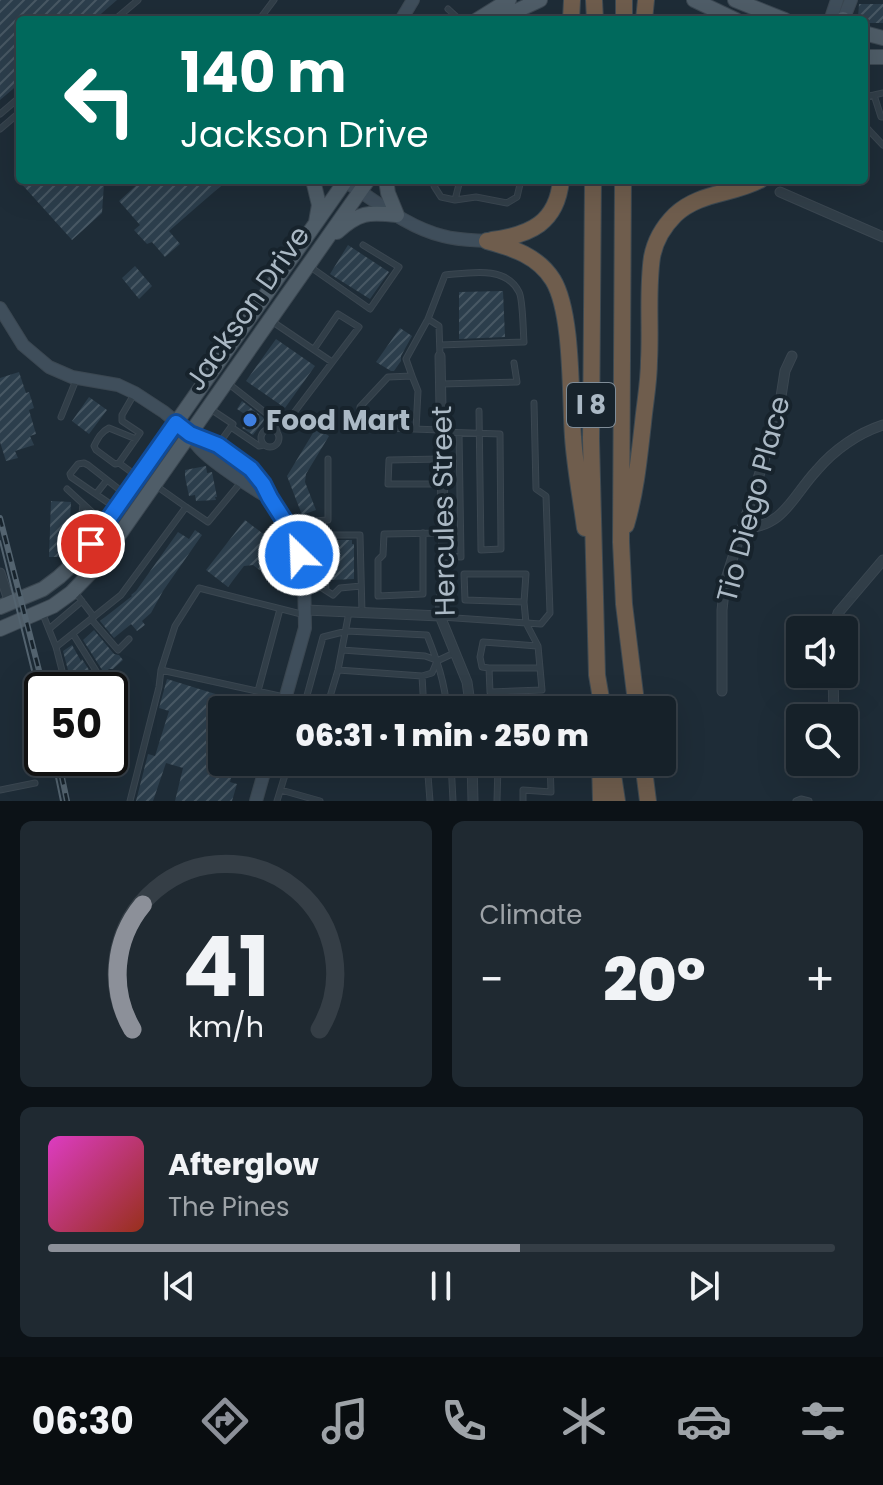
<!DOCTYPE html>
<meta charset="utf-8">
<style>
:root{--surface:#162129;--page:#1f2931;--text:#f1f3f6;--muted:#9ea3a8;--line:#353e46;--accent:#8c9099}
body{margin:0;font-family:Poppins,sans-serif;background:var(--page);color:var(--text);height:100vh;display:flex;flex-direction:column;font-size:30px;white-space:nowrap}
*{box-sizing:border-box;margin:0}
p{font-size:26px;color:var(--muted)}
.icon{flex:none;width:44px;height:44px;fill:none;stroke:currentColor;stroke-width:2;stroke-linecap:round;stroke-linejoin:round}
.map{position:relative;height:801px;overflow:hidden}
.side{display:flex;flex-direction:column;gap:20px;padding:20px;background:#0c1217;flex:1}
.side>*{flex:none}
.banner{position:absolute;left:16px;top:16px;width:852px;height:168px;border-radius:8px;box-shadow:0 8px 32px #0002,0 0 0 2px var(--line);background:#00695c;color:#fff;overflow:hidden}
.controls{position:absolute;left:786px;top:616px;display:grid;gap:16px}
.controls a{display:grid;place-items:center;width:72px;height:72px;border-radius:8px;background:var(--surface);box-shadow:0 8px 32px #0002,0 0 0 2px var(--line);font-size:40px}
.speed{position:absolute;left:24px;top:672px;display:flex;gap:16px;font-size:40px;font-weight:700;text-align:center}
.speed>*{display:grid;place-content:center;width:104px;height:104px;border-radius:50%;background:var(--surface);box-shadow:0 8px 32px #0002,0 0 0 2px var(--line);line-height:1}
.speed .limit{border:4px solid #111;border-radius:12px;background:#fff;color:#111}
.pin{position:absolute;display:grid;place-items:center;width:68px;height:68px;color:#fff;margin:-34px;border:4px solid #fff;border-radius:50%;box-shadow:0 2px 8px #0007}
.me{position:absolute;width:88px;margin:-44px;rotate:336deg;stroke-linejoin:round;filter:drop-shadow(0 0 6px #0008)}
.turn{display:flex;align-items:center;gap:28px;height:168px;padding:0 32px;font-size:36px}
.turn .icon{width:104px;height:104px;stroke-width:2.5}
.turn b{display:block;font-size:56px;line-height:68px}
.big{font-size:60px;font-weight:800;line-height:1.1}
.side .tile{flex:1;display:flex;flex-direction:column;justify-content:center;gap:12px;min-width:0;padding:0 28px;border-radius:12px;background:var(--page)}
.side .dial{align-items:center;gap:0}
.dial svg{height:208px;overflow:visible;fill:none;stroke:var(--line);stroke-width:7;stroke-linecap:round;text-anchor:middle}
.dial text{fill:var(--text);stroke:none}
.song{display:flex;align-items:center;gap:24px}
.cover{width:96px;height:96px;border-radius:12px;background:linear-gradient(135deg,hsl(310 70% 55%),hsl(10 70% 35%))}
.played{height:8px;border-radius:4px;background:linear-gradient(90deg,var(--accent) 60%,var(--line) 60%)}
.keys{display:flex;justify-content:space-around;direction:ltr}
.heat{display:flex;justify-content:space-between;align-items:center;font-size:44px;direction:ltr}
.side .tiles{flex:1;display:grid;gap:20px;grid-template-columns:1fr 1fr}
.tile:last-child{grid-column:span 2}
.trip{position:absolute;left:208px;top:696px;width:468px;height:80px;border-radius:8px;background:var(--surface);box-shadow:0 8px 32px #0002,0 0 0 2px var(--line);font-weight:800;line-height:80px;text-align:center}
.menu{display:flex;height:128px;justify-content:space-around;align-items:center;background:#090d10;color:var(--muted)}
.menu .icon{width:56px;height:56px}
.menu .current{color:var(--accent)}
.menu b{font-size:36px;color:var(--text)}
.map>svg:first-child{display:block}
</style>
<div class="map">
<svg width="883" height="801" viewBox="0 0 883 801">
<defs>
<pattern id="building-hatch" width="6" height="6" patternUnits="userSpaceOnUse" patternTransform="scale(2)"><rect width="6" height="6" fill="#2c3e4c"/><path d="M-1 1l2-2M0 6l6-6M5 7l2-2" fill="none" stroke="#485864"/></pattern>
</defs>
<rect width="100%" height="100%" fill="#1e2c37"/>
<!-- building -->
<path fill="url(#building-hatch)" d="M0,0h117l-23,20h-74v63l-20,17z
M859,4h24v19h-19v-3l-6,-3z
M18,180h83l3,4 -2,29 -30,27z
M142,180h76l4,5 -53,46 11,13 -15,13 -13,-15 -5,2 -13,-14 6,-5 -21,-24z
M348,245l41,27 -19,27 -40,-25z
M135,266l17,20 -13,13 -17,-21z
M503,291l2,46 -46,2v-47z
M400,328l12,8 -11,20v5l-7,10h-3l-15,-9z
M276,339l39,27 -30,42 -39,-27z
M19,372l7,21 3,-1 5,16 -5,2 7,24 -6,2 4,9 -19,6 3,7 -12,3 -6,-19v-64z
M89,397l18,13 -18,24 -17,-13z
M242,401l23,18 -12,16 -11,-7 4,-6 -3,-2 3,-5 -9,-6z
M316,428l13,8 -23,38 -1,8 11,28 -14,5 -15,-39z
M206,466l1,7 5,-1 5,25h-2l1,3 -20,1 -1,-6 -6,1 -4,-19v-7z
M51,501l20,1 -3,48 -3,5 -4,2h-12z
M245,520l21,16 -2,2 16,13 7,24 -9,10 -25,-20 -9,1 -16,21 -22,-17z
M195,530l7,5 -39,56 -12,22 -9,8 3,4 -8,6 -6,-7 -17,14 -14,-17 32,-25 -1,-1 5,-4 42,-59 11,7z
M328,540h24v4h2v35l-23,1z
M94,630l20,24 5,1 4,5 -10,9h-4l-5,4 -21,-33z
M72,645l9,16 1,-2 20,31h-23l-4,-7 -2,1 -3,-6 -7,-27z
M167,679l94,29v2h-39v52h14l-6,20 7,2 -5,17h-57l8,-33 -17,-5 -13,38h-17l12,-47 7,2 14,-45 -10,-3z"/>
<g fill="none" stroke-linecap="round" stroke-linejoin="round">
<!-- lane casing -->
<g stroke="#3b4751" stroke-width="7">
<path id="lane" d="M448,9l12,11
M111,20l7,-3 20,-17
M259,20l15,-20
M883,93l-9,2 7,22h2
M864,97l10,-2
M0,114l20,-17
M864,125l19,20
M0,129l20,-17
M435,180l-1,6 7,11 14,3 21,-3 31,6 10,-6 4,-17
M455,200l5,-20
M309,266l61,43 29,-42 -36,-22
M428,319l11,7 1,30
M270,320l62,42
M412,376l-6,-17 22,-40 17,-44c24,-2 61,-10 74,17 4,7 4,39 5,50l-84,3
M229,384l47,37 1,11
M441,384l76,-2 -3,-19
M133,396l-11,19v6l18,12 -21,30 19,14
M209,408l24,16 -15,21
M61,417l15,-37
M276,421l14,-3 69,-91 -21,-13 -24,35
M231,427l28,19 5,-1
M261 438a9 9 0 1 1 18 0a9 9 0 1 1-18 0Z
M416,429l2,-38 -6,-15 -24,1 -28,30 -2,20 83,3
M442,432l58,2 1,115 -20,1 -2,-139
M441,459l-52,1 -1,24h54
M119,463l-4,1 -19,-14 -2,-4c4,-8 7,-14 15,-18l27,11
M67,489l38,35
M96,494l11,-14
M83,504l-3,30 9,8
M113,506l-42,-29 -1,-3 8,-10 6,-1 4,2 37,29
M186,507l22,15 34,-41
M286,523l42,-3v-61
M423,533v61l-45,2v-36l5,-5 1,-21 59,-1
M321,549l3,7 1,13
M444,556l17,1 -2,-124
M325,576l1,14
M75,592l19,25
M333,595l-11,-7 -5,-16 5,-37h38l2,78
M333,595l7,-7 21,-2
M524,602l-59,-2 -1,-26h62l-2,28 2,21 12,23 4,44 -52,2 -1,-24h51
M42,612l14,35 11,43
M441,617l100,7 9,-11 -4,-117 -10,-7 -2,-86
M91,619l27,31 11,-11
M49,629l33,-28
M73,634l35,56
M56,647l65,-52 65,-88 -31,-22
M342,650l83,6 11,4
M489,668l-7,-1 -2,-10 3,-15 54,4
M338,670l84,6 10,-3 5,-12 17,-8
M422,676l2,34
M258,691l22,-82
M110,694l2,3
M284,697l-123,-27 14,-44 24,-38 106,27
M303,710l20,-73 24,-6 80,4c10,25 18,48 20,75
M326,710l12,-40 11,-58
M83,758l3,10
M274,762l14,6 19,2 2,-8
M427,762l3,39
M451,762l2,39
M473,763l25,2 -1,36
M0,790l35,-7
M281,790l39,11
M130,801l29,-114 2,-17
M277,801l12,-39
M523,801v-11l28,2 -1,-30
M796,801l5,-2 8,2"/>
</g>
<!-- street casing -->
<g stroke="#3b4751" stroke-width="11">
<path id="street" d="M780,192l103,45
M440,356l4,210 -4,50 27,66 4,28
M742,529c43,-3 49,-31 75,-59 17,-20 41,-37 66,-45
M0,573l10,30
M306,610l134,6
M833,630l5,-17 45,-53
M833,674l1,44
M722,691v-81l3,-28 53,-166 7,-45 7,-15
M472,762l1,39"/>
</g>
<!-- secondary casing -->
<g stroke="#3b4751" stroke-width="14">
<path id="secondary" d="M401,20l12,-20
M832,20v-5l5,-15
M843,20l8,-20
M343,180c32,20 63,47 100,56 14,4 29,4 44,5
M0,308l23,37 26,22 23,10 46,8 17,8 29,19 26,22 28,11 24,18 9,6 12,15 7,14 24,41 10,33 1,56 -23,82
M190,434c2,4 4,8 7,11 10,14 56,44 73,53
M256,801l11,-39"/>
</g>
<!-- primary casing -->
<g stroke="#3b4751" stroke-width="16">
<path id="primary" d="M694,0l42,20
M735,0l50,20
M843,19l1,1
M477,20l32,-20
M503,20l9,-7 28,-13
M864,33l19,5
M864,57h19
M313,180l6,25 -3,17
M337,232c22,-20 31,-20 60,-17l-9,-22 -2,-13
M0,607l43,-18 16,-12 26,-24 261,-373
M0,629l53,-23 18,-13 27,-28 270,-385"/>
</g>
<!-- highway casing -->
<g stroke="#3c4952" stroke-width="18">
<path id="highway" d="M594,0l1,20
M571,20l1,-20
M624,20v-20
M644,20l2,-20
M593,180l-2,260 6,235 6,35
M623,180l-2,362 3,62 13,106
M492,240c38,-5 65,-17 69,-60
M487,241c26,7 51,15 66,39 20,33 17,117 20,157 2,30 8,61 12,91
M626,525c10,-34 13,-67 17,-102 2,-21 6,-41 6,-62 2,-34 -2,-70 3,-104 3,-16 12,-31 23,-42 24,-23 57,-20 85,-35
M600,762l1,39
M611,762l6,39
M643,762l5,39"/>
</g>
<!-- lane -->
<use href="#lane" stroke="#313e48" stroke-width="5"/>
<!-- street -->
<use href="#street" stroke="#313e48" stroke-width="9"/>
<!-- secondary -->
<use href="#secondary" stroke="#3f4e5b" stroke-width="12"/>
<!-- primary -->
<use href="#primary" stroke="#4f5d68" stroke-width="14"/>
<!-- highway -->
<use href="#highway" stroke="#6f5d4d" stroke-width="16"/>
<!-- tram -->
<path stroke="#53636f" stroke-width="2" d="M0,541l42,170
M52,758l9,43"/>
<!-- rail casing -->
<g stroke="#53636f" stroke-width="6">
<path id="rail" d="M0,518l44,172
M58,758l9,43"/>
</g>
<!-- rail -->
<use href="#rail" stroke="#17232c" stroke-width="3" stroke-dasharray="9" stroke-linecap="butt"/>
</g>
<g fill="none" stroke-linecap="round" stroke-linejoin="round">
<!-- route casing -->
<g stroke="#114b97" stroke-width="20">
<path id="route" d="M91,544l85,-121 14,11 28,11 33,24 12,15 7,14 16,25 8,16 5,16"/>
</g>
<!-- route -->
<use href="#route" stroke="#1a73e8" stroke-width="14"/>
</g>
<!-- markers -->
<circle fill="#3f7fe0" stroke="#17232c" stroke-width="3" cx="250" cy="420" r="8"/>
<g text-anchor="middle" stroke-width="8" stroke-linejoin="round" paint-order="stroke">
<!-- shield labels -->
<rect fill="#17232c" stroke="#7f8c97" stroke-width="2" x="567" y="383" width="48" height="44" rx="6"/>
<g font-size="26" font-weight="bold" fill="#abb9c5">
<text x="591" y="414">I 8</text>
</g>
<!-- street labels -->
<g font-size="28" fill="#abb9c5" stroke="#17232c">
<text transform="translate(247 308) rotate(-55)" y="10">Jackson Drive</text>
<text transform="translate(753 499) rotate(-75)" y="10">Tio Diego Place</text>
<text transform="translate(443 511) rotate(-91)" y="10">Hercules Street</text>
</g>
<!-- poi labels -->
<g font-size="28" font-weight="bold" fill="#abb9c5" stroke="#17232c" text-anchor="start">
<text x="266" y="430">Food Mart</text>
</g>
</g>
</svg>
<div class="controls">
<a><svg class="icon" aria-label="sound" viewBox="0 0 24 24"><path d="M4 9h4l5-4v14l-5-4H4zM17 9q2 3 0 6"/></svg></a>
<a><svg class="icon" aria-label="search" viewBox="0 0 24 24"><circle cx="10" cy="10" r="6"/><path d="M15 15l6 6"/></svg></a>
</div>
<div class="speed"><div class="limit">50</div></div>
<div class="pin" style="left:91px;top:544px;background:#d93025"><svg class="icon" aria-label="arrive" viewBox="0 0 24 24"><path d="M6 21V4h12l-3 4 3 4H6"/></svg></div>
<svg class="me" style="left:299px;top:555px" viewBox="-20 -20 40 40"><circle r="17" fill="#1a73e8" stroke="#fff" stroke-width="3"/><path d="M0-11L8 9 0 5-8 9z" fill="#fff"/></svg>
<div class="trip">06:31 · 1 min · 250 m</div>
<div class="banner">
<div class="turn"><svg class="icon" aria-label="left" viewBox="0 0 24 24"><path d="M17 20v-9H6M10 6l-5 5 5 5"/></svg><div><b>140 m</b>Jackson Drive</div></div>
</div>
</div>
<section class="side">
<div class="tiles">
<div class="tile dial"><svg viewBox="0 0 100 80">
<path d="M14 69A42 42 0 1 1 86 69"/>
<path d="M14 69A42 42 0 0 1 18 21" stroke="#8c9099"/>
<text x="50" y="56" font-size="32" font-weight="700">41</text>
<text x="50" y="72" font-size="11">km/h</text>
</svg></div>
<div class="tile"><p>Climate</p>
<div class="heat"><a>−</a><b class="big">20°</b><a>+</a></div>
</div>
<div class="tile">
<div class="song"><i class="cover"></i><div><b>Afterglow</b><p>The Pines</p></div></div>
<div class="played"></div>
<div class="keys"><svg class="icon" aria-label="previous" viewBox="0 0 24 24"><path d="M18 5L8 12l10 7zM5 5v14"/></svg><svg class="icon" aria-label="pause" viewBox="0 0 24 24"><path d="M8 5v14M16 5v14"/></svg><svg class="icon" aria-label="next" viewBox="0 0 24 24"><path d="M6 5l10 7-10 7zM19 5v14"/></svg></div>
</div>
</div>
</section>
<nav class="menu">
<b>06:30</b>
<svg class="icon current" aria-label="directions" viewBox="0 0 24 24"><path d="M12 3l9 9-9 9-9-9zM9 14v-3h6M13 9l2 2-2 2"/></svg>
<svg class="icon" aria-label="music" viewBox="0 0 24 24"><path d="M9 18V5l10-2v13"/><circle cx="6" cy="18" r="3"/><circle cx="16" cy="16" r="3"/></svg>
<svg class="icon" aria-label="phone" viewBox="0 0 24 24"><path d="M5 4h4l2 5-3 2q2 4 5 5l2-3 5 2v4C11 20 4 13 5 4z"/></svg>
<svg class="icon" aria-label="climate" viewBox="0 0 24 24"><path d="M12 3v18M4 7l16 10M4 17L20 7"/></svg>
<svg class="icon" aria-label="car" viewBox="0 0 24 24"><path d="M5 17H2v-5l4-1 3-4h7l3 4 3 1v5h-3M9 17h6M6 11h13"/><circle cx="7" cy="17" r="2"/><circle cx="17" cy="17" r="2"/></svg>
<svg class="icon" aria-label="filters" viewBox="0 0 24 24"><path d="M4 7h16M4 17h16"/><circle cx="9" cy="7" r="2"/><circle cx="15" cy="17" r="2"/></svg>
</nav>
